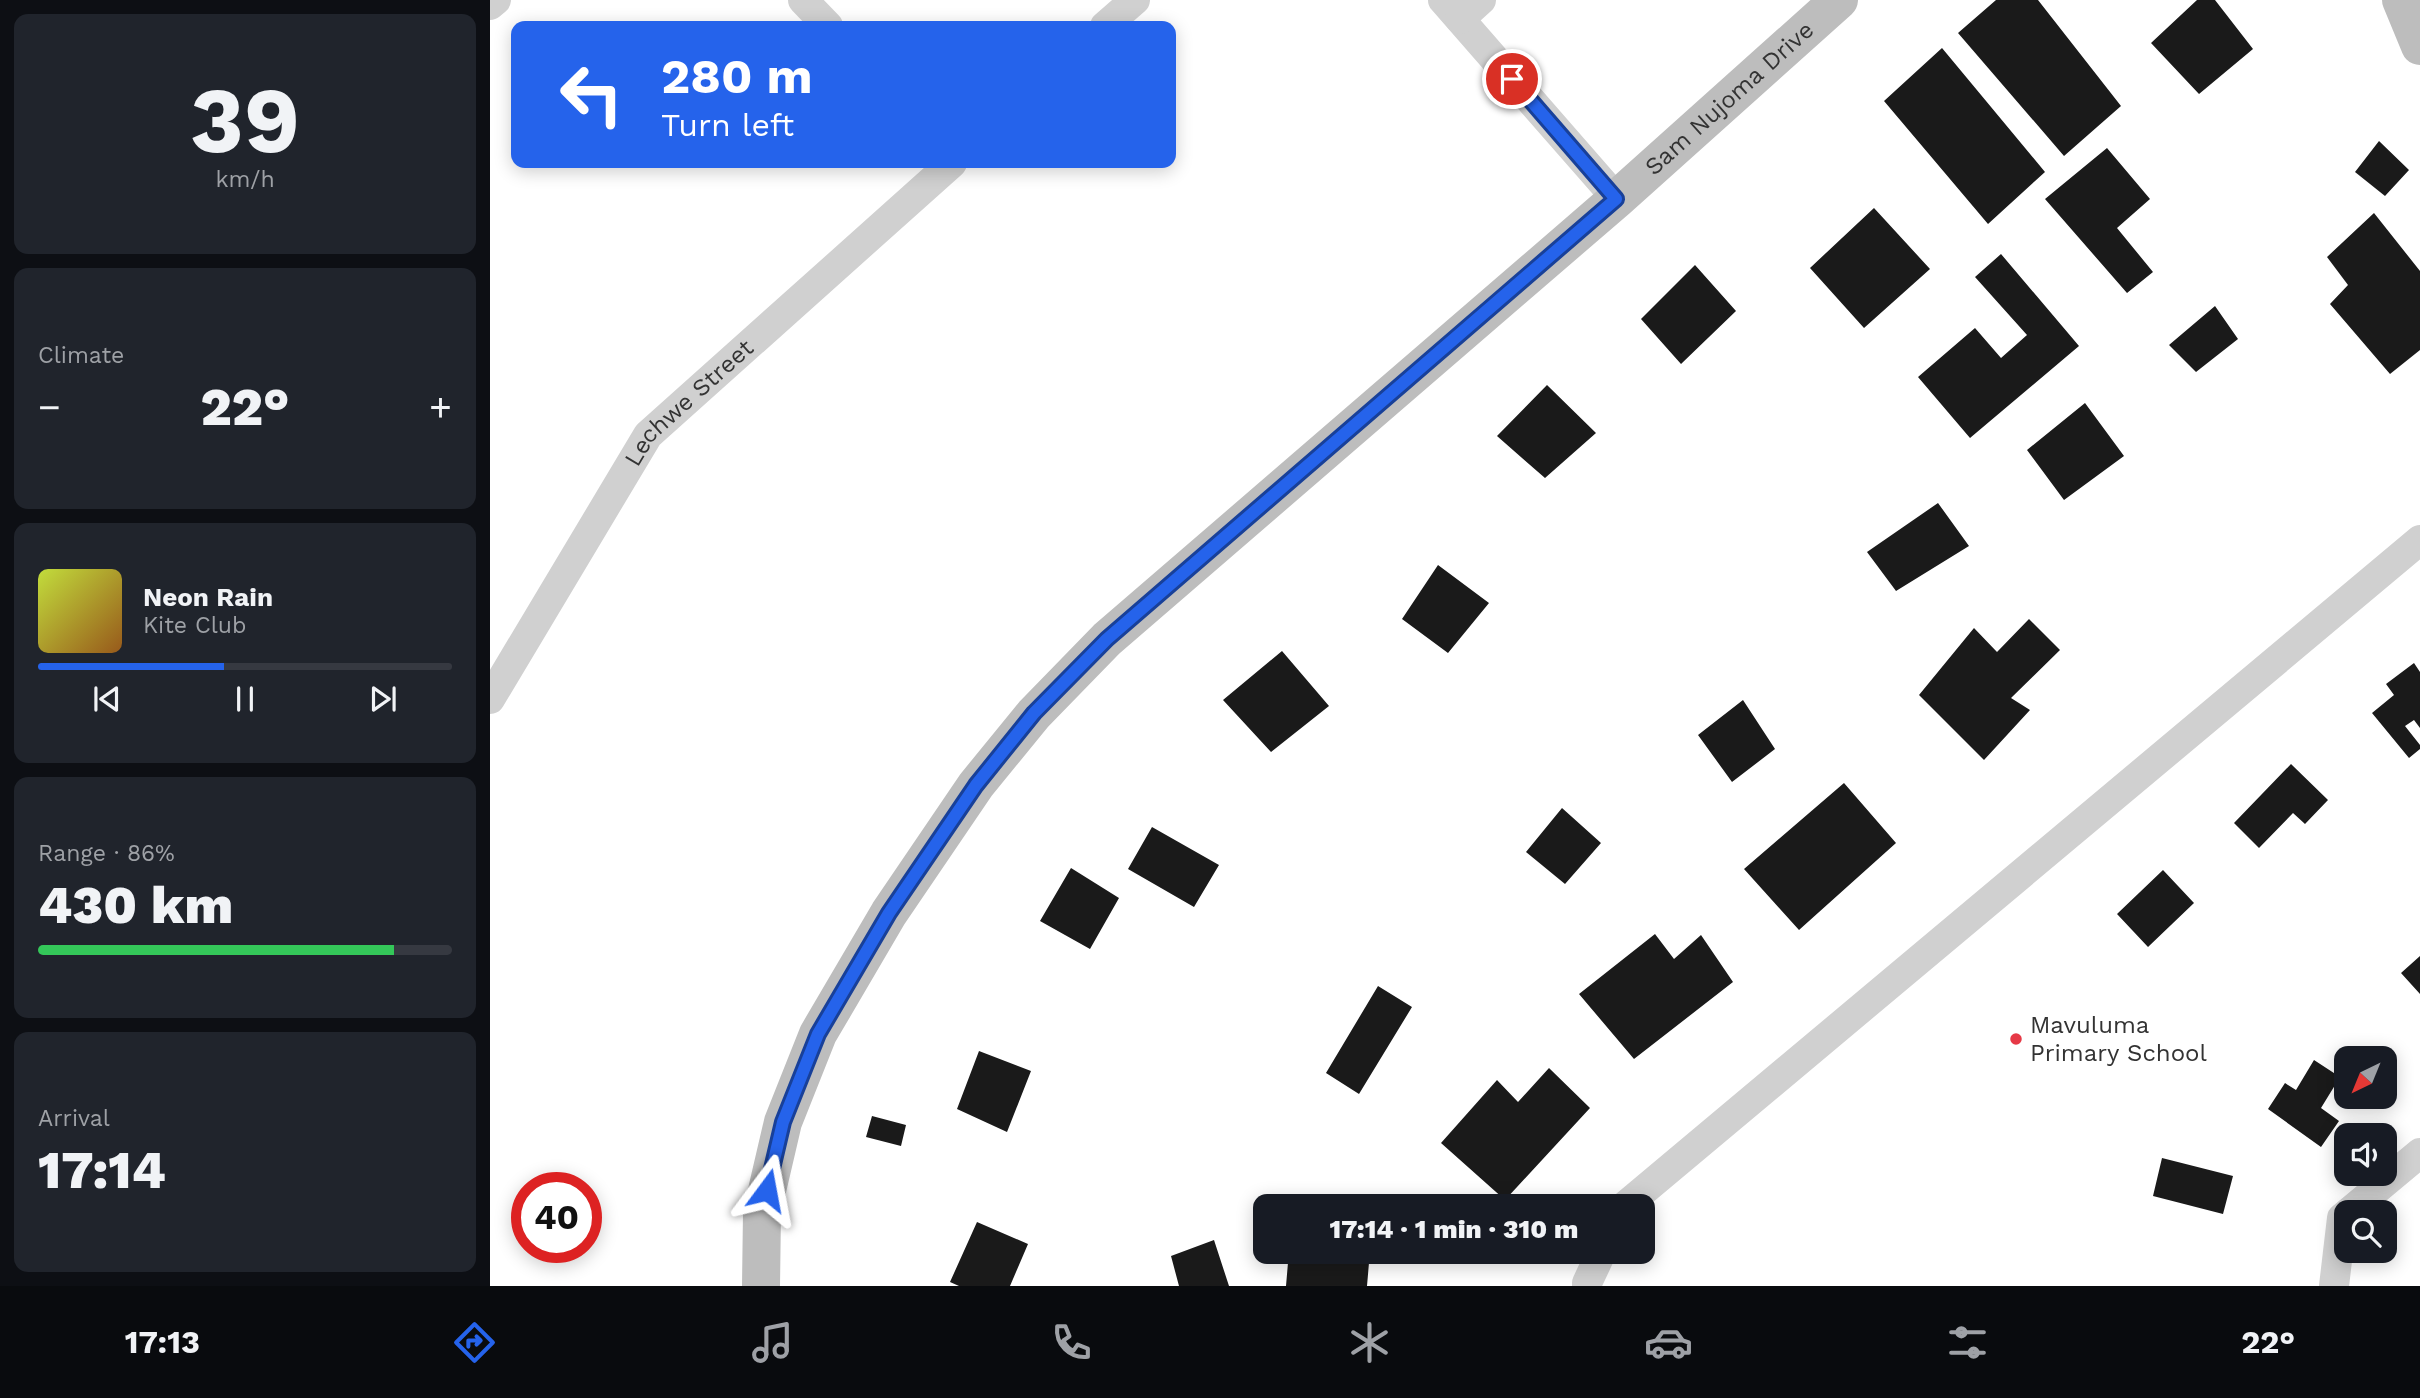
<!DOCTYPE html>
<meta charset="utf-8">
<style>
:root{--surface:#171b24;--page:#20242c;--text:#f1f3f6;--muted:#9ea1a6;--line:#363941;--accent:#2563eb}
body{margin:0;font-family:"Work Sans",sans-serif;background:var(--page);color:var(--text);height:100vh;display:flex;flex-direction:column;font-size:26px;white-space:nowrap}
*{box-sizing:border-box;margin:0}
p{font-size:23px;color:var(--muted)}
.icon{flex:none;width:38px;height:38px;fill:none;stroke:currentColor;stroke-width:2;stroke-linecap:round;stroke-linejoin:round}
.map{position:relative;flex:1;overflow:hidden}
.drawer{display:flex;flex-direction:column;gap:14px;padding:14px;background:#0d0f14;width:490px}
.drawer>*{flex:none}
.top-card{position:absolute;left:21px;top:21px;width:665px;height:147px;border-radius:14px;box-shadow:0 4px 18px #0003;background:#2563eb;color:#fff;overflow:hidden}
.needle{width:46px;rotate:223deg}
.fabs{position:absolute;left:1844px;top:1046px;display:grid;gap:14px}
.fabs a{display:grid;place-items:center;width:63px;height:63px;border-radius:14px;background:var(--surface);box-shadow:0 4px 18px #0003;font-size:35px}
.speed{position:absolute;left:21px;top:1172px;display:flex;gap:14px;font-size:35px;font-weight:700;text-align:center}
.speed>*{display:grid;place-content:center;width:91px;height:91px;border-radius:50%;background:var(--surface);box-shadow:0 4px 18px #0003;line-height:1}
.speed .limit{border:10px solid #d22;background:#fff;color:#111}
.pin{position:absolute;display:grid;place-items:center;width:60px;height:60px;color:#fff;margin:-30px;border:4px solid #fff;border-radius:50%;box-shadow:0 2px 7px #0007}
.me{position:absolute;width:77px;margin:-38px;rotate:13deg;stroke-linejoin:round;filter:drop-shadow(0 0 5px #0008)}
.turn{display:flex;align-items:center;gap:24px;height:147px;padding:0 35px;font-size:32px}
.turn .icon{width:91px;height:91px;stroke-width:2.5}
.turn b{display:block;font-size:49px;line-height:60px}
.big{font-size:52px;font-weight:800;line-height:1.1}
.drawer .card{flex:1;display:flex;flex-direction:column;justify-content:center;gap:10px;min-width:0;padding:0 24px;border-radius:14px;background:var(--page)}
.drawer .dial{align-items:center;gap:0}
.dial b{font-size:91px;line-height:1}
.song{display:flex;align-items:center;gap:21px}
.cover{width:84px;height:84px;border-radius:10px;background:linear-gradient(135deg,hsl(70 70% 55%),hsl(30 70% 35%))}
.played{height:7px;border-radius:4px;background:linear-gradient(90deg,var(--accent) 45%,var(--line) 45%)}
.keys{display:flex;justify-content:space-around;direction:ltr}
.heat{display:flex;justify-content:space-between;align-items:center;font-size:38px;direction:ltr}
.charge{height:10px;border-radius:5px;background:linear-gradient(90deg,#34c759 86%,var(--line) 0)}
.trip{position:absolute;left:763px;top:1194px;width:402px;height:70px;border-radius:14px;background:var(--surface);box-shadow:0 4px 18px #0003;font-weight:800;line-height:70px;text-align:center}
.tab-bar{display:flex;height:112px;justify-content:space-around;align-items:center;background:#090b0e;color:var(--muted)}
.tab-bar .icon{width:49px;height:49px}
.tab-bar .on{color:var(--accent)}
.tab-bar b{font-size:32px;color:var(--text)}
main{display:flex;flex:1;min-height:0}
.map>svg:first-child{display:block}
</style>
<main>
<section class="drawer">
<div class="card dial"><b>39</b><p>km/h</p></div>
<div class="card"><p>Climate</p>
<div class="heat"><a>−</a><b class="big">22°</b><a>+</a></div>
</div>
<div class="card">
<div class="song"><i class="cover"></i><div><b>Neon Rain</b><p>Kite Club</p></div></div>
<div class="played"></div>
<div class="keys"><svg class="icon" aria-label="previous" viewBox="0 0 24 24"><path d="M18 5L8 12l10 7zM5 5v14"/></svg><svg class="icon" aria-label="pause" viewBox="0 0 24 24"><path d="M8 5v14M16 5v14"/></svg><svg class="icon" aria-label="next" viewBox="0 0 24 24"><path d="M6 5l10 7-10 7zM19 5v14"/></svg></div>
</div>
<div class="card"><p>Range · 86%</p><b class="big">430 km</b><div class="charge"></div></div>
<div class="card"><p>Arrival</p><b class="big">17:14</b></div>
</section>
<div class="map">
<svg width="1930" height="1286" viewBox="0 0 1930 1286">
<rect width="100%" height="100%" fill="#fff"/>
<!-- building -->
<path fill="#1a1a1a" d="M1506,0h42l83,106 -57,50 -106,-123z
M1707,0h18l38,49 -54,45 -48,-51z
M1452,48l103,124 -57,52 -104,-123z
M1889,141l30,29 -24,26 -30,-24z
M1617,148l43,51 -33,29 36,44 -26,21 -82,-94z
M1384,208l56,61 -66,59 -54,-60z
M1884,213l46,58v79l-30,24 -60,-70 18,-19 -21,-28z
M1511,254l78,92 -109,92 -52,-61 57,-49 26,30 26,-23 -52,-58z
M1205,265l41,46 -55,53 -40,-45z
M1725,306l23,33 -42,33 -27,-27z
M1057,385l49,48 -51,45 -48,-42z
M1595,403l39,53 -60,44 -37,-50z
M1448,503l31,43 -73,45 -29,-39z
M948,565l51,38 -41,50 -46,-34z
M1539,619l31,31 -49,48 19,12 -46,50 -65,-65 55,-67 23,24z
M792,651l47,55 -58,46 -48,-52z
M1924,663l6,9v56l-6,-8 -9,6 15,19v4l-11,9 -37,-45 22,-18 -8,-11z
M1253,700l32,49 -43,33 -34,-47z
M1801,764l37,36 -23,24 -12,-11 -34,35 -25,-25z
M1354,783l52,60 -97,87 -55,-61z
M1072,808l39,35 -36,41 -39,-32z
M662,827l67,38 -25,42 -66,-38z
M581,868l48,30 -29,51 -50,-28z
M1673,870l31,33 -46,44 -31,-33z
M1165,934l19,25 27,-24 32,47 -99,77 -55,-65z
M1930,956v38l-19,-21z
M888,986l34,21 -53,87 -33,-21z
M489,1051l52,20 -24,61 -50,-23z
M1824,1060l26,17 -19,31 18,13 -18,26 -53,-38 17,-26 11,7z
M1059,1068l41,40 -85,92 -64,-57 56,-63 21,22z
M382,1116l34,9 -5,21 -35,-9z
M1672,1158l71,18 -10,38 -70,-18z
M487,1222l51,22 -18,42h-51l-9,-4z
M724,1240l15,46h-50l-8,-30z
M799,1251h81l-3,35h-81z"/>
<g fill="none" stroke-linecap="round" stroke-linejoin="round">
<!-- street -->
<g stroke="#d0d0d0" stroke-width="30">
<path d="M313,0l25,26"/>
<path d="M953,0l174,199"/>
<path d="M0,5l6,-5"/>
<path d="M970,19l21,-19"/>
<path d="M615,26l30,-26"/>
<path id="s1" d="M0,699l158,-264 304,-272"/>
<path d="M1135,1206l795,-666"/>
<path d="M1858,1213l72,-60"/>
<path d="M1097,1286v-3l15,-32"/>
<path d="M1844,1286l8,-68 5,-4"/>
</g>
<!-- secondary -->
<g stroke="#bdbdbd" stroke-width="38">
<path d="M1911,0l19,46"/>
<path id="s2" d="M271,1286l1,-74 21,-90 35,-88 71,-121 87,-128 58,-71 73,-75 510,-440 222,-199"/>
</g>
</g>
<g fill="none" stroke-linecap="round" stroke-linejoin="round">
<!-- route casing -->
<g stroke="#184099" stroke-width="18">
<path id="route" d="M277,1190l16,-68 35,-88 71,-121 87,-128 58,-72 73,-74 509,-440 -104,-120"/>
</g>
<!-- route -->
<use href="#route" stroke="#2563eb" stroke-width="12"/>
</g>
<!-- markers -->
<circle fill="#e63946" stroke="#fff" stroke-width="2.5" cx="1526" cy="1039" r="7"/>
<g text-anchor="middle" stroke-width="7" stroke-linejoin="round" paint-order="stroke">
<!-- street labels -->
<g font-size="24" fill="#333" stroke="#fff">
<text dy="8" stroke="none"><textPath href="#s2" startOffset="1577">Sam Nujoma Drive</textPath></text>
<text dy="8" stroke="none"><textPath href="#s1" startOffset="359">Lechwe Street</textPath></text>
</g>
<!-- poi labels -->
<g font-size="24" fill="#333" stroke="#fff" text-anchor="start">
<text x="1540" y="1033">Mavuluma<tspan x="1540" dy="28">Primary School</tspan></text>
</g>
</g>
</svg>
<div class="fabs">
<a><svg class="needle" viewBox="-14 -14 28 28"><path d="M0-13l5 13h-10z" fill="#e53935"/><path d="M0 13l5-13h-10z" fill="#9ea1a6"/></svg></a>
<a><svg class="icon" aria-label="sound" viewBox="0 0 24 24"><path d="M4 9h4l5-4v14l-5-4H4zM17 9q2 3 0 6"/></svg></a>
<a><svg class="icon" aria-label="search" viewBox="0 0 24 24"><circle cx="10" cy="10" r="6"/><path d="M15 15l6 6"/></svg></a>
</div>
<div class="speed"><div class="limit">40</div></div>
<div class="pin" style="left:1022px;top:79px;background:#d93025"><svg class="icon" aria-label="arrive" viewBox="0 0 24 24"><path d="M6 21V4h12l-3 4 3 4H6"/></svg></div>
<svg class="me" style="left:277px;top:1190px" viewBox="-20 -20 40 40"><path d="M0-17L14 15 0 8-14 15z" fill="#2563eb" stroke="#fff" stroke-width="4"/></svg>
<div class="trip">17:14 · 1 min · 310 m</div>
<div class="top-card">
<div class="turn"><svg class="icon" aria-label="left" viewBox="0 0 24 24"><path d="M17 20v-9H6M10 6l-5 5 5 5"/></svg><div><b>280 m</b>Turn left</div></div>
</div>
</div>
</main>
<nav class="tab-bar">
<b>17:13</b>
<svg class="icon on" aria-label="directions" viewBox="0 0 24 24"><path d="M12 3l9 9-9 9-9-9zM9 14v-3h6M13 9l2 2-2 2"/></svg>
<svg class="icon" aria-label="music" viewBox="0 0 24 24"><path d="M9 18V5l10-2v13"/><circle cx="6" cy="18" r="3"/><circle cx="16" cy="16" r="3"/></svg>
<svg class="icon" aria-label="phone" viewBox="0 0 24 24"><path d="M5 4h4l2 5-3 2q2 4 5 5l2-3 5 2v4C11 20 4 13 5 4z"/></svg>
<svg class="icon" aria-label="climate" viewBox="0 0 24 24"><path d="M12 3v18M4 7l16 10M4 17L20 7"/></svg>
<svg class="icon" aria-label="car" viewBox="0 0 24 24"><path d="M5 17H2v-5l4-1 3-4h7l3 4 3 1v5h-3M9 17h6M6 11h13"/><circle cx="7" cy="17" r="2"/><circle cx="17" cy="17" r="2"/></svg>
<svg class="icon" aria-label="filters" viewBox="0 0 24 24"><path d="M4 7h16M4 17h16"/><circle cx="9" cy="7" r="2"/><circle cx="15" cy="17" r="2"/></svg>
<b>22°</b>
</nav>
